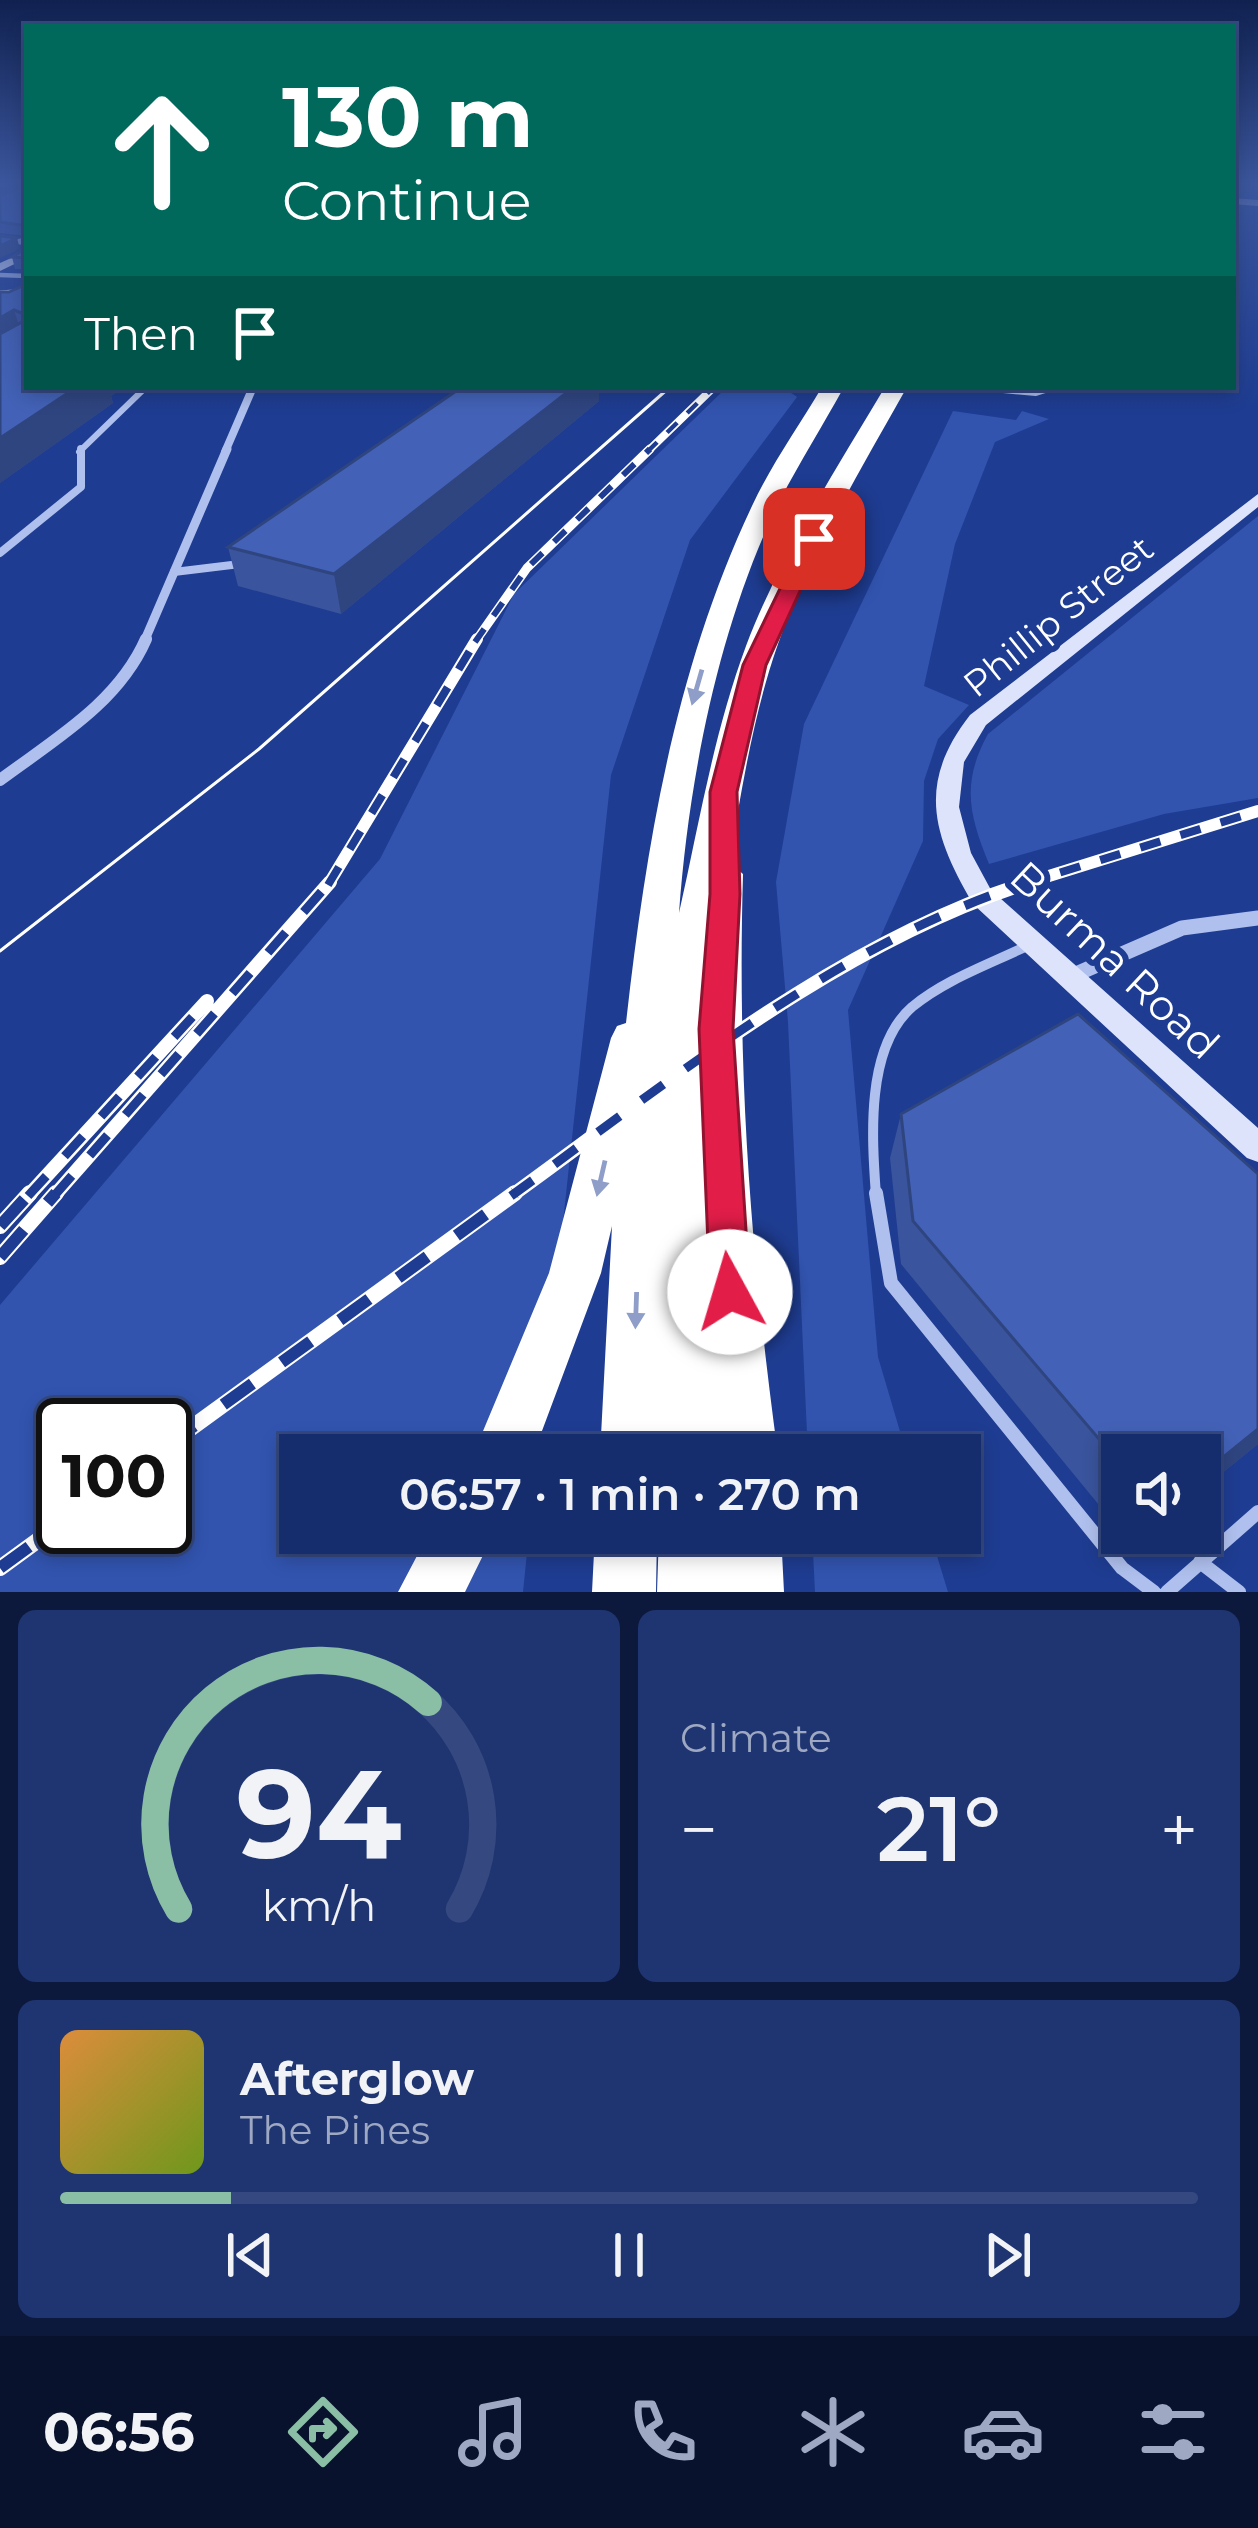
<!DOCTYPE html>
<meta charset="utf-8">
<style>
:root{--surface:#162d6d;--page:#1f3572;--text:#f1f3f6;--muted:#9ea8c2;--line:#354980;--accent:#8abfa5}
body{margin:0;font-family:Montserrat,sans-serif;background:var(--page);color:var(--text);height:100vh;display:flex;flex-direction:column;font-size:45px;white-space:nowrap}
*{box-sizing:border-box;margin:0}
p{font-size:39px;color:var(--muted)}
.icon{flex:none;width:66px;height:66px;fill:none;stroke:currentColor;stroke-width:2;stroke-linecap:round;stroke-linejoin:round}
.map{position:relative;height:1592px;overflow:hidden}
.drawer{display:flex;flex-direction:column;gap:18px;padding:18px;background:#0c193c;flex:1}
.drawer>*{flex:none}
.banner{position:absolute;left:24px;top:24px;width:1212px;height:366px;border-radius:0px;box-shadow:0 6px 18px #0003,0 0 0 3px var(--line);background:#00695c;color:#fff;overflow:hidden}
.buttons{position:absolute;left:1101px;top:1434px;display:grid;gap:24px}
.buttons a{display:grid;place-items:center;width:120px;height:120px;border-radius:0px;background:var(--surface);box-shadow:0 6px 18px #0003,0 0 0 3px var(--line);font-size:60px}
.speed{position:absolute;left:36px;top:1398px;display:flex;gap:24px;font-size:60px;font-weight:700;text-align:center}
.speed>*{display:grid;place-content:center;width:156px;height:156px;border-radius:50%;background:var(--surface);box-shadow:0 6px 18px #0003,0 0 0 3px var(--line);line-height:1}
.speed .limit{border:6px solid #111;border-radius:18px;background:#fff;color:#111}
.pin{position:absolute;display:grid;place-items:center;width:102px;height:102px;color:#fff;margin:-51px;border-radius:24px;box-shadow:0 6px 18px #0006}
.me{position:absolute;width:132px;margin:-66px;rotate:354deg;stroke-linejoin:round;filter:drop-shadow(0 0 9px #0008)}
.turn{display:flex;align-items:center;gap:42px;height:252px;padding:0 60px;font-size:54px}
.turn .icon{width:156px;height:156px;stroke-width:2.5}
.turn b{display:block;font-size:84px;line-height:102px}
.then{display:flex;align-items:center;height:114px;padding:0 60px;background:#0003;gap:24px;font-size:45px}
.big{font-size:90px;font-weight:600;line-height:1.1}
.drawer .card{flex:1;display:flex;flex-direction:column;justify-content:center;gap:18px;min-width:0;padding:0 42px;border-radius:18px;background:var(--page)}
.drawer .dial{align-items:center;gap:0}
.dial svg{height:312px;overflow:visible;fill:none;stroke:var(--line);stroke-width:7;stroke-linecap:round;text-anchor:middle}
.dial text{fill:var(--text);stroke:none}
.song{display:flex;align-items:center;gap:36px}
.cover{width:144px;height:144px;border-radius:18px;background:linear-gradient(135deg,hsl(30 70% 55%),hsl(80 70% 35%))}
.played{height:12px;border-radius:6px;background:linear-gradient(90deg,var(--accent) 15%,var(--line) 15%)}
.keys{display:flex;justify-content:space-around;direction:ltr}
.heat{display:flex;justify-content:space-between;align-items:center;font-size:66px;direction:ltr}
.drawer .tiles{flex:1;display:grid;gap:18px;grid-template-columns:1fr 1fr}
.card:last-child{grid-column:span 2}
.trip{position:absolute;left:279px;top:1434px;width:702px;height:120px;border-radius:0px;background:var(--surface);box-shadow:0 6px 18px #0003,0 0 0 3px var(--line);font-weight:600;line-height:120px;text-align:center}
.tab-bar{display:flex;height:192px;justify-content:space-around;align-items:center;background:#09122c;color:var(--muted)}
.tab-bar .icon{width:84px;height:84px}
.tab-bar .on{color:var(--accent)}
.tab-bar b{font-size:54px;color:var(--text)}
.map>svg:first-child{display:block}
</style>
<div class="map">
<svg width="1258" height="1592" viewBox="0 0 1258 1592">
<rect width="100%" height="100%" fill="#1e3c91"/>
<!-- green -->
<path fill="#3254af" fill-rule="evenodd" d="M727,387h66l-3,5 7,5 -107,143 -79,235 -73,680h-238v78h229l-6,59h-523v-287l380,-446 134,-265zM63,1425h102v102h-102z
M953,411l63,9 6,-9 27,8 -54,23 -40,102 -31,142 45,19 -31,34 -14,42 -1,60 -75,169 30,347 29,98h-99l-20,-433 -12,-140 28,-158z
M1258,516v282l-94,16 -175,50c-20,-49 -28,-81 -1,-130z
M812,1533h118l18,59h-133z"/>
<g fill="none" stroke-linecap="round" stroke-linejoin="round">
<!-- lane-far4 -->
<path stroke="#afc0ee" stroke-width="4.5" d="M0,275l27,1"/>
<!-- lane-far3 -->
<path stroke="#afc0ee" stroke-width="6" d="M452,387l31,6 9,-6
M1003,390l33,3 19,-6
M79,452l67,-65"/>
<!-- lane-far2 -->
<path stroke="#afc0ee" stroke-width="8" d="M0,553l81,-66v-38
M174,572l66,-8"/>
<!-- lane-far1 -->
<path stroke="#afc0ee" stroke-width="10" d="M876,1196c-4,-57 -11,-148 36,-189 34,-28 78,-43 117,-62"/>
<!-- lane -->
<path stroke="#afc0ee" stroke-width="14" d="M876,1193l15,90 231,285 32,24
M1200,1562l39,30
M1167,1592l91,-80"/>
<!-- street-far4 -->
<path stroke="#afc0ee" stroke-width="6" d="M0,240l27,2"/>
<!-- street-far3 -->
<path stroke="#afc0ee" stroke-width="8" d="M225,452l28,-65"/>
<!-- street-far2 -->
<path stroke="#afc0ee" stroke-width="9" d="M144,642l83,-193"/>
<!-- street-far1 -->
<path stroke="#afc0ee" stroke-width="12" d="M0,780c55,-41 118,-77 146,-141"/>
<!-- street -->
<path stroke="#afc0ee" stroke-width="15" d="M1067,978l115,-50 76,-10"/>
<!-- secondary -->
<path fill="#dce3fa" fill-rule="evenodd" d="M1233,198l25,2v6l-25,-2z
M27,251v7l-27,13v-8z
M1258,494v13l-272,218 -22,37 -5,45 12,46 20,37 267,238v34l-11,-4 -274,-254c-41,-70 -56,-121 -3,-189z"/>
<!-- highway -->
<path fill="#fff" fill-rule="evenodd" d="M822,387h22c-21,38 -44,75 -64,113 -61,124 -91,277 -101,413 20,-89 35,-181 67,-267 34,-90 90,-177 139,-259h22c-46,82 -98,168 -129,257 -25,71 -36,145 -49,218l14,12c-6,201 8,382 35,581h-118v-25v25h-60l12,-229 -11,47 -68,182h-60l76,-182 62,-235 6,-12 9,-3c20,-178 49,-354 126,-517 19,-41 47,-80 70,-119z
M429,1533h65l-29,59h-67z
M595,1533h62l-1,59h-64z
M659,1533h122l3,59h-127z"/>
<!-- tram -->
<path stroke="#fff" stroke-width="3" d="M0,292l27,-2
M0,951l259,-202 411,-362"/>
<!-- rail-far4 casing -->
<g stroke="#fff" stroke-width="8">
<path id="rail-far4" d="M647,452l67,-65"/>
</g>
<!-- rail-far3 casing -->
<g stroke="#fff" stroke-width="9">
<path id="rail-far3" d="M475,642l52,-74 123,-119"/>
</g>
<!-- rail-far2 casing -->
<g stroke="#fff" stroke-width="12">
<path id="rail-far2" d="M328,885l149,-246
M1020,885l238,-74"/>
</g>
<!-- rail-far1 casing -->
<g stroke="#fff" stroke-width="14">
<path id="rail-far1" d="M28,1196l179,-195
M54,1196l276,-314
M511,1196c159,-115 330,-255 519,-314"/>
</g>
<!-- rail casing -->
<g stroke="#fff" stroke-width="16">
<path id="rail" d="M0,1226l30,-33
M0,1257l56,-64
M165,1447l350,-254
M0,1568l63,-46"/>
</g>
<!-- rail-far4 -->
<use href="#rail-far4" stroke="#1e3c91" stroke-width="4.5" stroke-dasharray="14" stroke-linecap="butt"/>
<!-- rail-far3 -->
<use href="#rail-far3" stroke="#1e3c91" stroke-width="6" stroke-dasharray="16" stroke-linecap="butt"/>
<!-- rail-far2 -->
<use href="#rail-far2" stroke="#1e3c91" stroke-width="8" stroke-dasharray="21" stroke-linecap="butt"/>
<!-- rail-far1 -->
<use href="#rail-far1" stroke="#1e3c91" stroke-width="9" stroke-dasharray="27" stroke-linecap="butt"/>
<!-- rail -->
<use href="#rail" stroke="#1e3c91" stroke-width="12" stroke-dasharray="36" stroke-linecap="butt"/>
</g>
<!-- wall -->
<path fill="#3a549d" d="M27,185v51l-27,-3v-37z
M27,248v21h-12l-3,-12z
M27,284v103h97l-13,9 2,7 -113,80v-191h9z
M462,387h137v14l-258,213 -103,-28 -10,-39z
M901,1114l357,60v270l-58,47 -78,-36v78l-221,-269 -11,-106z
M1122,1533h27l-16,13z"/>
<!-- shaded-wall -->
<path fill="#2f4580" d="M17,238l3,11 -20,9v-12z
M14,310l10,31 -24,14v-37z
M77,387h47l-13,9 2,7 -113,80v-45z
M574,387h25v14l-258,213 -7,-40z
M1258,1429v15l-58,47v-15z"/>
<!-- building -->
<path fill="#4362b7" stroke="#2f4580" stroke-width="3" d="M25,185h2v41l-27,-4v-26z
M0,236l17,2 -17,8z
M27,248v10l-15,-1z
M27,284v103h50l-77,51v-104l22,-12 2,-8 -10,-4 -14,8v-26h9z
M462,387h112l-240,187 -106,-27z
M1078,1014l180,160v255l-58,47v-21h-78v11l-209,-245 -12,-107z"/>
<!-- one-way arrows -->
<defs><path id="oneway-solid" d="M-6-.8H1V-3.2L6.5 0L1 3.2V.8H-6Z" transform="scale(3)"/></defs>
<g fill="#8e9ec8">
<use href="#oneway-solid" transform="translate(697 687) rotate(106)"/>
<use href="#oneway-solid" transform="translate(601 1178) rotate(103)"/>
<use href="#oneway-solid" transform="translate(636 1310) rotate(92)"/>
</g>
<!-- sky -->
<linearGradient id="sky" x2="0" y2="1"><stop stop-color="#102150"/><stop offset="0.45" stop-color="#3b569d"/><stop offset="1" stop-color="#3b569d" stop-opacity="0"/></linearGradient>
<rect width="1258" height="408" fill="url(#sky)"/>
<!-- route -->
<path fill="#e11d48" stroke="#92132f" stroke-width="3" d="M814,533l10,6 -58,126 -29,127 3,102 -7,135 17,263 -6,13 -14,6 -14,-6 -6,-13 -11,-263 11,-135v-102l33,-127 61,-126z"/>
<g text-anchor="middle" stroke-width="12" stroke-linejoin="round" paint-order="stroke">
<!-- street labels -->
<g font-size="36" fill="#fff" stroke="#1e3c91">
<text transform="translate(1058 616) rotate(-39)" y="13">Phillip Street</text>
</g>
<!-- near-street labels -->
<g font-size="42" fill="#fff" stroke="#1e3c91">
<text transform="translate(1115 960) rotate(43)" y="15">Burma Road</text>
</g>
</g>
</svg>
<div class="buttons">
<a><svg class="icon" aria-label="sound" viewBox="0 0 24 24"><path d="M4 9h4l5-4v14l-5-4H4zM17 9q2 3 0 6"/></svg></a>
</div>
<div class="speed"><div class="limit">100</div></div>
<div class="pin" style="left:814px;top:539px;background:#d93025"><svg class="icon" aria-label="arrive" viewBox="0 0 24 24"><path d="M6 21V4h12l-3 4 3 4H6"/></svg></div>
<svg class="me" style="left:730px;top:1292px" viewBox="-20 -20 40 40"><circle r="19" fill="#fff"/><path d="M0-13L10 11 0 6-10 11z" fill="#e11d48"/></svg>
<div class="trip">06:57 · 1 min · 270 m</div>
<div class="banner">
<div class="turn"><svg class="icon" aria-label="ahead" viewBox="0 0 24 24"><path d="M12 20V5M6 11l6-6 6 6"/></svg><div><b>130 m</b>Continue</div></div>
<div class="then">Then<svg class="icon" aria-label="arrive" viewBox="0 0 24 24"><path d="M6 21V4h12l-3 4 3 4H6"/></svg></div>
</div>
</div>
<section class="drawer">
<div class="tiles">
<div class="card dial"><svg viewBox="0 0 100 80">
<path d="M14 69A42 42 0 1 1 86 69"/>
<path d="M14 69A42 42 0 0 1 78 16" stroke="#8abfa5"/>
<text x="50" y="56" font-size="32" font-weight="700">94</text>
<text x="50" y="72" font-size="11">km/h</text>
</svg></div>
<div class="card"><p>Climate</p>
<div class="heat"><a>−</a><b class="big">21°</b><a>+</a></div>
</div>
<div class="card">
<div class="song"><i class="cover"></i><div><b>Afterglow</b><p>The Pines</p></div></div>
<div class="played"></div>
<div class="keys"><svg class="icon" aria-label="previous" viewBox="0 0 24 24"><path d="M18 5L8 12l10 7zM5 5v14"/></svg><svg class="icon" aria-label="pause" viewBox="0 0 24 24"><path d="M8 5v14M16 5v14"/></svg><svg class="icon" aria-label="next" viewBox="0 0 24 24"><path d="M6 5l10 7-10 7zM19 5v14"/></svg></div>
</div>
</div>
</section>
<nav class="tab-bar">
<b>06:56</b>
<svg class="icon on" aria-label="directions" viewBox="0 0 24 24"><path d="M12 3l9 9-9 9-9-9zM9 14v-3h6M13 9l2 2-2 2"/></svg>
<svg class="icon" aria-label="music" viewBox="0 0 24 24"><path d="M9 18V5l10-2v13"/><circle cx="6" cy="18" r="3"/><circle cx="16" cy="16" r="3"/></svg>
<svg class="icon" aria-label="phone" viewBox="0 0 24 24"><path d="M5 4h4l2 5-3 2q2 4 5 5l2-3 5 2v4C11 20 4 13 5 4z"/></svg>
<svg class="icon" aria-label="climate" viewBox="0 0 24 24"><path d="M12 3v18M4 7l16 10M4 17L20 7"/></svg>
<svg class="icon" aria-label="car" viewBox="0 0 24 24"><path d="M5 17H2v-5l4-1 3-4h7l3 4 3 1v5h-3M9 17h6M6 11h13"/><circle cx="7" cy="17" r="2"/><circle cx="17" cy="17" r="2"/></svg>
<svg class="icon" aria-label="filters" viewBox="0 0 24 24"><path d="M4 7h16M4 17h16"/><circle cx="9" cy="7" r="2"/><circle cx="15" cy="17" r="2"/></svg>
</nav>
